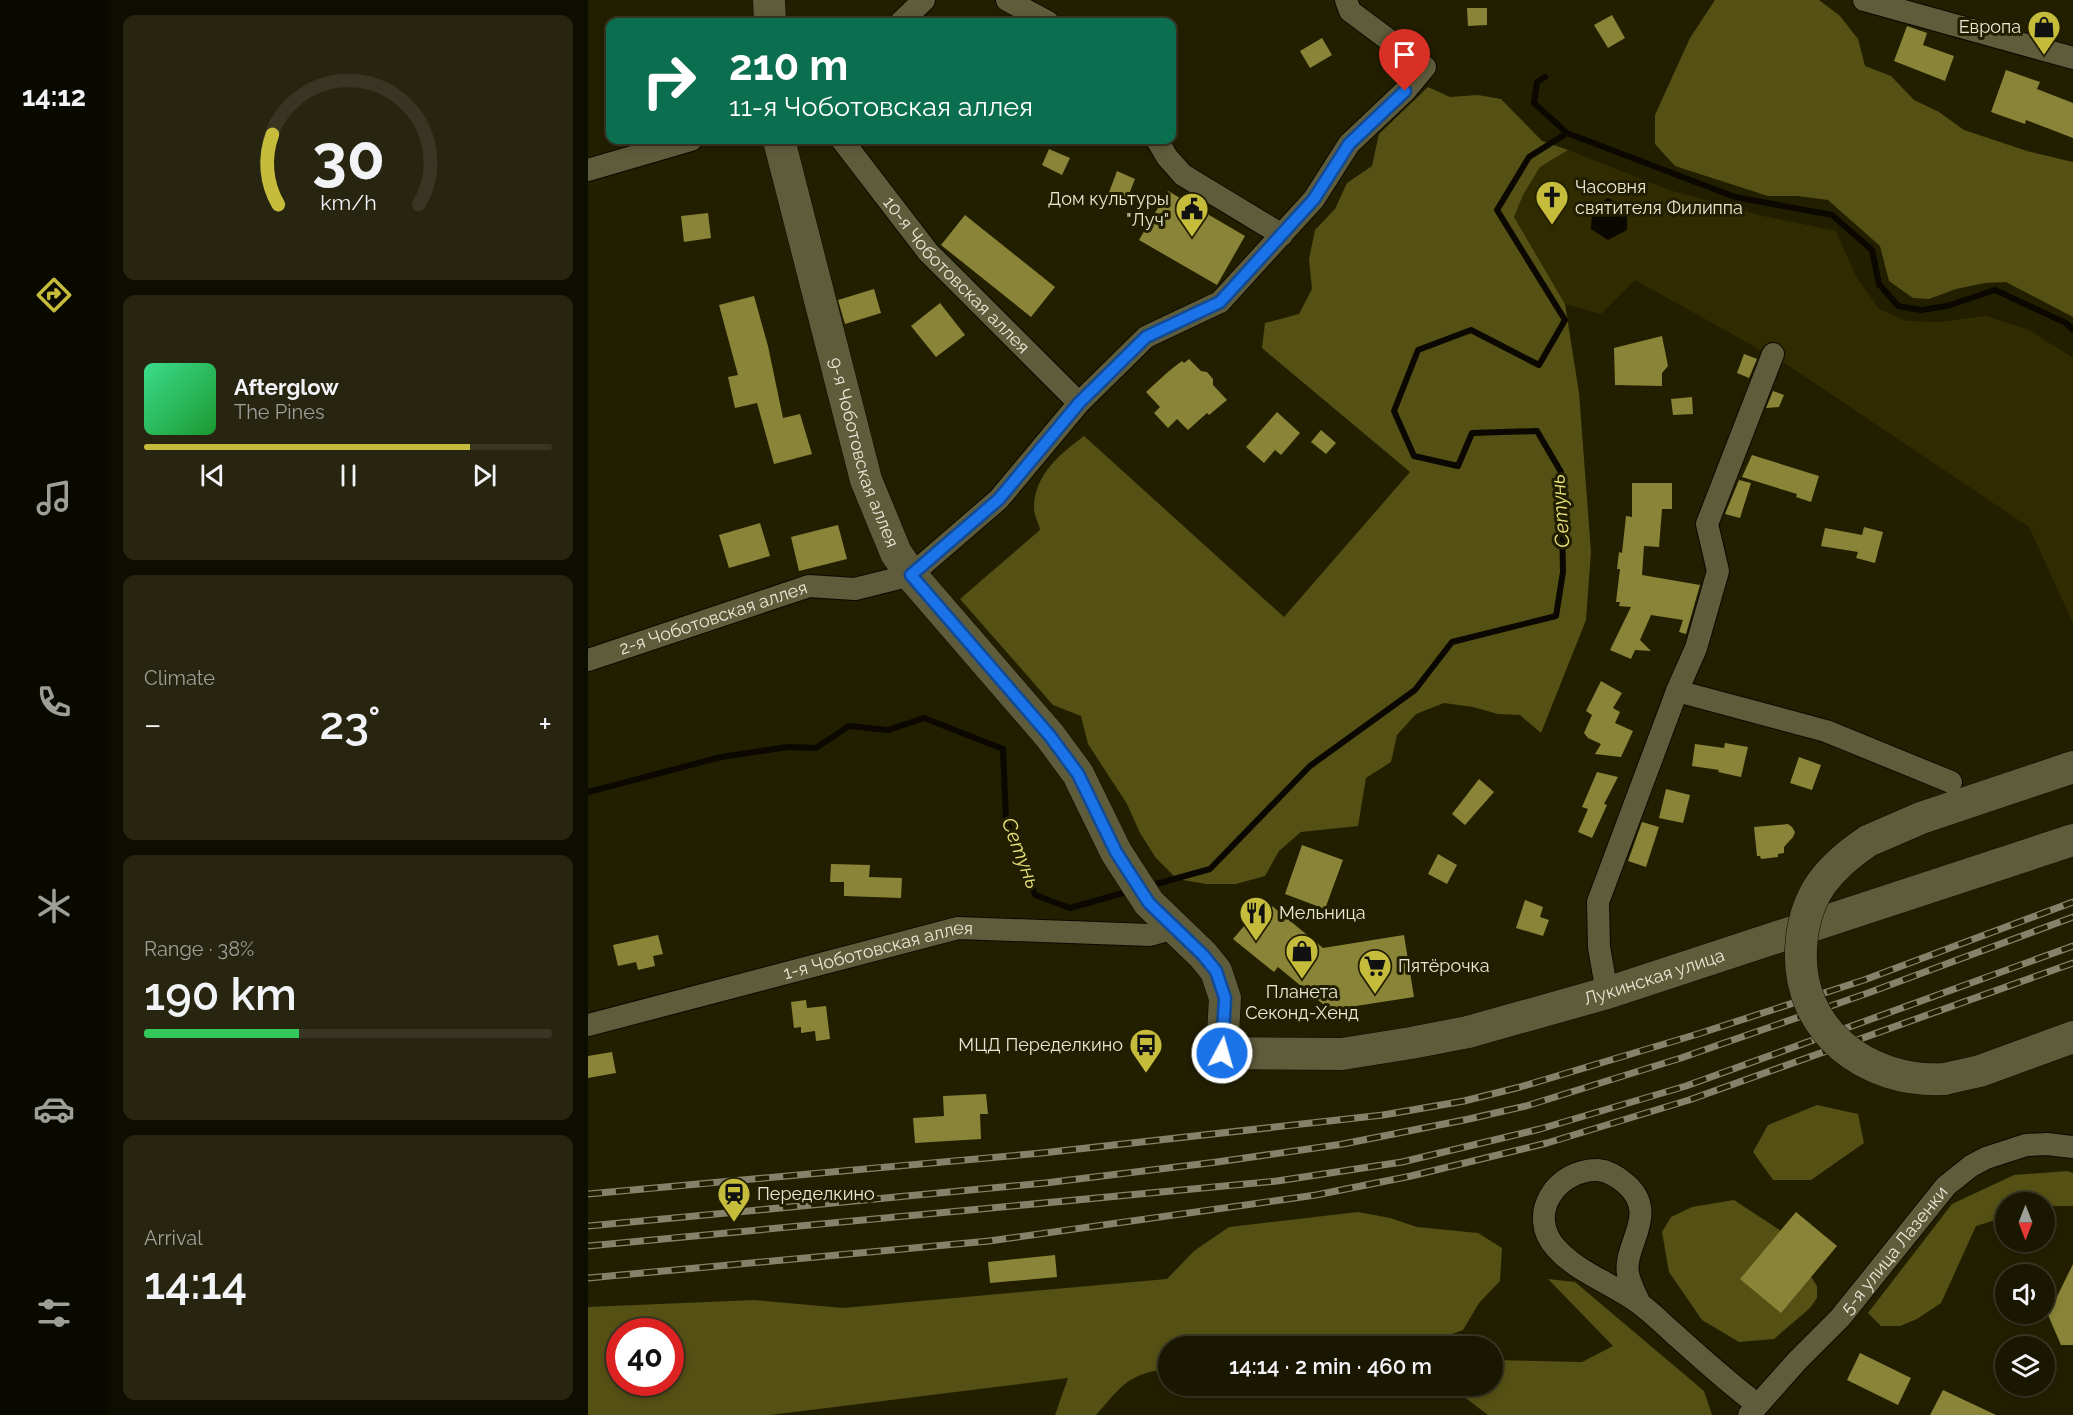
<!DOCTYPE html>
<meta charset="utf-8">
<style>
:root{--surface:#1a1701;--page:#272410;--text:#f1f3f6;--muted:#9f9f99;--line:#383623;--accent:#c6bc3c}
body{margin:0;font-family:Raleway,sans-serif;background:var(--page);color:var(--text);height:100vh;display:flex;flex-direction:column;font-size:22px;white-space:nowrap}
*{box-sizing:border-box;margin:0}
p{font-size:20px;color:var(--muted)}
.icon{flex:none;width:33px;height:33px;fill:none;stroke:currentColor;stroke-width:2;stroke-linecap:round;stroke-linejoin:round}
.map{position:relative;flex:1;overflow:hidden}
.drawer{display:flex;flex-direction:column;gap:15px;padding:15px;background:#0e0d01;width:480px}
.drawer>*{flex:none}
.hud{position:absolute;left:18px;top:18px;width:570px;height:126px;border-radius:12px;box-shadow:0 3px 9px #0003,0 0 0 2px var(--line);background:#0b6e4f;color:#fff;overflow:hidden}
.needle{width:39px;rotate:180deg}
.tools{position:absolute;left:1407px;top:1192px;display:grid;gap:12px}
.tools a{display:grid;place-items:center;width:60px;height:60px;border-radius:50%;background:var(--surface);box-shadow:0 3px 9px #0003,0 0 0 2px var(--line);font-size:30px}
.speed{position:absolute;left:18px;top:1318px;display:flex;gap:12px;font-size:30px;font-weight:700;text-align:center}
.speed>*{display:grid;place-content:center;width:78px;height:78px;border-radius:50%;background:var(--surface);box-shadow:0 3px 9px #0003,0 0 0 2px var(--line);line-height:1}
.speed .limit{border:9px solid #d22;background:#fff;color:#111}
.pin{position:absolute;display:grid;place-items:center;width:51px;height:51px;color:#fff;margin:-62px -26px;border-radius:50% 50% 50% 0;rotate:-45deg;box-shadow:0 0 6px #0007}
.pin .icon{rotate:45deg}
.me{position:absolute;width:66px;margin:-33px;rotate:6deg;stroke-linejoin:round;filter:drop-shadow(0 0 4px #0008)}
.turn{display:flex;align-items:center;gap:21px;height:126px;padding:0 24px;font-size:27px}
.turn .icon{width:78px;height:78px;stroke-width:2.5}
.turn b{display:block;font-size:42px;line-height:51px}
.big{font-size:45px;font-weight:600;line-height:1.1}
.drawer .tile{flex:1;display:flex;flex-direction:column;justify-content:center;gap:9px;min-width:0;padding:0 21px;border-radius:12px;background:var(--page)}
.drawer .dial{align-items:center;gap:0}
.dial svg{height:156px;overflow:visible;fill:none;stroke:var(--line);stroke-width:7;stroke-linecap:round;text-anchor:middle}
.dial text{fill:var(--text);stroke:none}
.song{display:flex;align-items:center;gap:18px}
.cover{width:72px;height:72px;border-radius:9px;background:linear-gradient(135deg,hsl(150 70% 55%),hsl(130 70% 35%))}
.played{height:6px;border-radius:3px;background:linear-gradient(90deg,var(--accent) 80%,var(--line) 80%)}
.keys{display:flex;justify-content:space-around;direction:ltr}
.heat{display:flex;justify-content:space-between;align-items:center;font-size:33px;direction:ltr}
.charge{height:9px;border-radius:4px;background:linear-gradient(90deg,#34c759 38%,var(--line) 0)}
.trip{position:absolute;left:570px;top:1336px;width:345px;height:60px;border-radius:30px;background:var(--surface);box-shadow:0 3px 9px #0003,0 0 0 2px var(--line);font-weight:600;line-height:60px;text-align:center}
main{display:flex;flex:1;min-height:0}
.dock{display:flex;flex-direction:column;width:108px;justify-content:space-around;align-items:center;background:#0a0900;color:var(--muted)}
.dock .icon{width:42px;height:42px}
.dock .selected{color:var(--accent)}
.dock b{font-size:27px;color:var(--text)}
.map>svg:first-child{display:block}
</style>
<main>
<nav class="dock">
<b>14:12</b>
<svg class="icon selected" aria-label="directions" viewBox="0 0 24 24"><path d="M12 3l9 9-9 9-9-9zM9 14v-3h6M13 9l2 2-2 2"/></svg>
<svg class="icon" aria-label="music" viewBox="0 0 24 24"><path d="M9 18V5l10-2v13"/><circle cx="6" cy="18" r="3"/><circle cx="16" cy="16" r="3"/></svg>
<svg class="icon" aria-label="phone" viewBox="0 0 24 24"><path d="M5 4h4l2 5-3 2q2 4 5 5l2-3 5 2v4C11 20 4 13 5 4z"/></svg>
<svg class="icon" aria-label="climate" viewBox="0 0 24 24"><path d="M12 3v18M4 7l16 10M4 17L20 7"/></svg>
<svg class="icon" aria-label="car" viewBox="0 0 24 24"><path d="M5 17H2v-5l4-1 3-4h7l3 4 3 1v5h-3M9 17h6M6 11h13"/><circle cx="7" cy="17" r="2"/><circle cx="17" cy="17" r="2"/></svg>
<svg class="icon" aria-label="filters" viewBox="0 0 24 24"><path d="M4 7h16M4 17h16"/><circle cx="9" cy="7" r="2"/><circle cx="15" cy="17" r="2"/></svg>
</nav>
<section class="drawer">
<div class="tile dial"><svg viewBox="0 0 100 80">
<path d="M14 69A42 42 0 1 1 86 69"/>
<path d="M14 69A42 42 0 0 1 11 33" stroke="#c6bc3c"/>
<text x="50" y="56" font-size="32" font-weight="700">30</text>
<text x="50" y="72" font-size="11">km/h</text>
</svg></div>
<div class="tile">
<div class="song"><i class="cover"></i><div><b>Afterglow</b><p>The Pines</p></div></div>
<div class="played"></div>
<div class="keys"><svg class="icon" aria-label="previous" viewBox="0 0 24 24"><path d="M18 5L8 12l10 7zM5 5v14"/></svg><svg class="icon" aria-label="pause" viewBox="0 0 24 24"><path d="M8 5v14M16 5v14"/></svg><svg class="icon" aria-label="next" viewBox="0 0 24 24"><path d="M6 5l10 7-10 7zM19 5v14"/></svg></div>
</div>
<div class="tile"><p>Climate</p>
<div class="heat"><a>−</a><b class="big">23°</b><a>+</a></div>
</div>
<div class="tile"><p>Range · 38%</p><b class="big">190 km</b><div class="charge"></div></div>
<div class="tile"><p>Arrival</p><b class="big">14:14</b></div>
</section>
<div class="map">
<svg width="1485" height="1415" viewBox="0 0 1485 1415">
<rect width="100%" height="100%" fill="#221f01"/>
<!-- green -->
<path fill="#302c00" d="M980,150l101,40 94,26 73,15 20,45 23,33 27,12 34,1 46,-6 43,14 44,28v265l-44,-96 -243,-163 -151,-84 -34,34 -36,-10 -51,-87 9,-22 17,-28z"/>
<!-- forest -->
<path fill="#555014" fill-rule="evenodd" d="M1127,0h104l21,16 18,23 7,27 26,10 23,24 25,12 25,18 63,21 46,11v155l-67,-35 -21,1 -29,6 -27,10 -16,-1 -24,-17 -9,-35 -52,-46 -30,-4h-30l-93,-30 -20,-22v-29l35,-77z
M840,87l22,10 28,-2 23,4 41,42 26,9 -28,17 -17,28 -9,22 51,87 14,89 12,159 -5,68 -45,113 -21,-18 -22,-1 -25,-7 -29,-4 -28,11 -19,21 -6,27 -25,16 -8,48 -57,6 -22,19 -14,25 -29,8h-30l-29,-5 -21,-21 -16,-25 -13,-29 -39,-60 -7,-28 -28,-11 -93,-106 80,-69c-1,-6 -6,-15 -6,-22 0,-33 26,-54 50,-72l200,181 126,-145 -148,-124 3,-25 34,-9 13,-25 -3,-30 6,-29 20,-21 12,-26 25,-17 7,-32z
M1229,1105l41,9 6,29 -53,37h-38l-20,-28 15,-27z
M1479,1171l6,2v33h-28l-1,-3h-38l-1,14 -29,9 -35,77 -24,16 -17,7h-19l-13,-13 84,-109 62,-29z
M1146,1200l47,31 36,55v12l-7,10 -36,31 -35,3 -37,-22 -33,-48 -7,-40 9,-15 21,-10z
M770,1212l32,6 27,9 61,6 24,15 -2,33 -21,22 -16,27 -46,17h-249v22c-40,4 -47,18 -72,46h-41l13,-37 -298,37h-182v-108l166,-7 89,8 324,-29 27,-28 35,-24zM32,1332h50v51h-50z
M960,1279l27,3 129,109 8,24h-224l-38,-29h42l1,-26 89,2 31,-16z"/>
<!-- water -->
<path fill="#0a0800" d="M1020,198l19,10v22l-19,10 -17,-11 1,-20z"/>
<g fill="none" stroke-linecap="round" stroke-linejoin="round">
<!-- stream -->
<path stroke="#0a0800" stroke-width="6" d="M957,77l-8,5 -3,21 33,30
M0,792l133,-35 67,-10 28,1 33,-22 39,4 36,-12 79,31 3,71 29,75 35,13 60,-17
M561,886l61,-17 100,-103 105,-76 37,-48 104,-26 7,-44 -2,-100 -24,-41 -65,2 -14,33 -44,-10 -20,-45 24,-61 53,-20 68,35 26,-45 -68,-110 32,-53 38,-24 168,64 97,18 40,35 7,34 19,22 23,4 26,-4 48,-16 71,33 7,7"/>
</g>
<!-- building -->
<path fill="#8a8438" d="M879,8h20v17l-19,1z
M1024,15l13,23 -17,10 -14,-23z
M1319,26l20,7 -4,12 31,11 -9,25 -51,-20z
M734,38l10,17 -22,13 -10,-17z
M1418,70l34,12 -3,7 36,14v35l-47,-18 -1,4 -34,-12z
M461,149l21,9 -8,17 -20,-10z
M529,171l18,8 -9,23 -18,-7z
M580,191l77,45 -28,49 -78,-45z
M120,213l3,25 -27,4 -3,-26z
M377,215l90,72 -24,30 -90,-72z
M286,289l7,24 -36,11 -7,-24z
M166,296l14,50 15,72 17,-4 12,40 -38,10 -17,-61 -22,5 -7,-31 10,-2 -19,-70z
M352,303l25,32 -29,22 -25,-31z
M1074,336l6,30 -6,7v13l-47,-1 -1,-37z
M1156,354l13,5 -8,19 -12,-5z
M601,359l12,12 6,1 6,7v6l14,15 -18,15 -2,-2 -19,17 -11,-11 -9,9 -14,-15 6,-6 -14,-15 23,-21 13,-10 2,2z
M1185,391l11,4 -5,12 -13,1z
M1104,397l1,17 -20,1 -2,-16z
M689,412l23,21 -19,22 -6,-5 -11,13 -18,-16z
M733,430l15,13 -10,11 -15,-12z
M1164,455l67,21 -8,26 -15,-5 1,-3 -55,-17z
M1151,480l12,3 -11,35 -15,-4z
M1044,483h40v26h-10l-3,38 -15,-1 -2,29 58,10 -14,49 -7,-2 4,-12 -32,-5 -11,25 11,11 -16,-1 -4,9 -21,-9 21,-43 -12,-1 1,-4h-4l4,-33h-3l2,-17 3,1 4,-37 6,1z
M172,523l10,33 -41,12 -10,-33z
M250,525l9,34 -48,12 -8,-34z
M1276,527l19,5 -8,31 -19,-5 2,-6 -37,-6 4,-18 37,7z
M1013,681l21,12 -9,15 7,4 -5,11 18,8 -12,26 -26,-3 6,-10 -13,-6 -4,-5 8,-18 -6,-4z
M1137,743l23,4 -7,30 -23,-5 1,-2 -27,-4 3,-22 29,4z
M1211,757l22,8 -9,25 -22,-7z
M1009,772l21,5 -14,27 3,1 -15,33 -14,-6 10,-23 -6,-2z
M891,779l15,13 -29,33 -13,-11z
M1078,789l24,6 -7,28 -24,-5z
M1054,822l17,5 -13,40 -18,-6z
M1200,824l4,3 3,5 -2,5 -9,10v6l-6,1v3l-17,2 -1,-3h-3l-3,-29z
M714,845l41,15 -18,49 -40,-15z
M850,854l19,11 -10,19 -19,-10z
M243,864l39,1 -1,12 33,1 -1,20 -57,-2v-14h-14z
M937,900l18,7 -3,10 9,3 -6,16 -27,-8z
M674,905l7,5 3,-4 51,42 81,-13 10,62 -84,13 -52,-43 -4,5 -41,-33z
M70,935l5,19 -10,2 2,10 -17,4 -2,-8 -18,4 -5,-21z
M218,1000l1,8 19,-2 4,33 -14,2 -1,-10 -14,2v-6l-7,1 -3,-26z
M24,1052l4,21 -28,5v-22z
M398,1094l2,20h-8l1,25 -66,4 -2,-25 31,-2 -1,-20z
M1208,1212l41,34 -56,67 -41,-34z
M467,1255l2,22 -67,6 -2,-21z
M1485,1264v81h-12l-13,-30z
M1272,1353l51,25 -13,27 -51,-25z
M1355,1390l53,25h-66z"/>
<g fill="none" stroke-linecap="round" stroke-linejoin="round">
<!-- street casing -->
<g stroke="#0c0900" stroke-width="24">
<g id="street">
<path d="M419,0l41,22"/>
<path d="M1276,0l209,58"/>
<path d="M313,22l23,-22"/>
<path id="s1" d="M254,140l86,112 151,151"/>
<path d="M569,140l10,17 16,18 99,60"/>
<path d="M0,170l103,-30"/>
<path id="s2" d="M0,660l221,-74 46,3 56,-14 88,-76 80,-96 67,-66 74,-35 94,-103 35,-55 56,-53 20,-24 -75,-56 -4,-11"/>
<path d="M1089,691l149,40 125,51"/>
<path d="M1019,993l-8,-46 -1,-45 79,-211 19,-43 22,-77 -11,-47 66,-170"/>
<path id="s3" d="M0,1025l370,-97 192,7 25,-7"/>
<path d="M1052,1304c-4,-9 -10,-20 -12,-30 -5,-30 32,-60 -2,-90 -8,-7 -17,-13 -28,-14 -42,-1 -72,45 -42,78 22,25 58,36 84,56 11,8 21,18 31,27 28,25 56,51 87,74"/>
<path id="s4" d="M1161,1415l48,-54 43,-43 106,-132 25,-20 15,-8 40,-13 21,-1 26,3"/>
</g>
</g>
<!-- secondary casing -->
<g stroke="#0c0900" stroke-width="33">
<g id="secondary">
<path d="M181,0l1,22"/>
<path id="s5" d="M191,140l87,340 30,73 15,22 139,161 28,38 38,78 33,51 54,52 13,16 9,27 -3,55 120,1 69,-11 57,-11 139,-39 466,-153"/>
<path d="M1280,841l53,-23 152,-51"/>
<path d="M1356,1079l36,-8 93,-34"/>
</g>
</g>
<!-- street -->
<use href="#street" stroke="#5e5c3b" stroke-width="22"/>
<!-- secondary -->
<use href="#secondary" stroke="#5e5c3b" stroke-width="32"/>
<!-- rail casing -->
<g stroke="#84826a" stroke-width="7">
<path id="rail" d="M0,1194l454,-41 341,-38 81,-14 56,-14 181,-54 163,-53 209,-78
M0,1226l457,-43 172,-21 126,-18 126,-25 57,-13 155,-48 187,-65 205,-76
M0,1246l689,-65 125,-19 138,-33 146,-43 387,-140
M0,1278l401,-37 327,-46 95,-19 136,-33 142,-43 384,-137"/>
</g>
<!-- rail -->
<use href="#rail" stroke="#221f01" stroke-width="4.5" stroke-dasharray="14" stroke-linecap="butt"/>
<!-- secondary-bridge casing -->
<g stroke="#0c0900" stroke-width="33" stroke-linecap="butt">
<path id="secondary-bridge" d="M1280,841c-18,12 -34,25 -47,43 -13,19 -19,42 -20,65 -4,82 66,134 143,130"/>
</g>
<!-- secondary-bridge -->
<use href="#secondary-bridge" stroke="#5e5c3b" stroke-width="32"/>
</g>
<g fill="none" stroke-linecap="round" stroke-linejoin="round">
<!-- route casing -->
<g stroke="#114b97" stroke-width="15">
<path id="route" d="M634,1053l3,-55 -9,-27 -13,-16 -54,-52 -33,-51 -38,-78 -28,-38 -139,-161 88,-76 80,-96 67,-66 74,-35 94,-103 35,-55 56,-53"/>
</g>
<!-- route -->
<use href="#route" stroke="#1a73e8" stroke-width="10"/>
</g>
<!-- icons -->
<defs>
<g id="shop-pin" transform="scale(1.725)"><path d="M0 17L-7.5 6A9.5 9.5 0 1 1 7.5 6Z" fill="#c6bc3c" stroke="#221f01"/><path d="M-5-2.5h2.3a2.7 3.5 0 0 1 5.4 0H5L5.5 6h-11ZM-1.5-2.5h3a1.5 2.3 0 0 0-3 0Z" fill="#111"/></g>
<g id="church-pin" transform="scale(1.725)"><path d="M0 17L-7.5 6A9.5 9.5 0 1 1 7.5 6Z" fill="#c6bc3c" stroke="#221f01"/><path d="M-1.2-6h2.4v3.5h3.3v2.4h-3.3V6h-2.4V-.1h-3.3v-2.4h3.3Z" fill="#111"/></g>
<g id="civic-pin" transform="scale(1.725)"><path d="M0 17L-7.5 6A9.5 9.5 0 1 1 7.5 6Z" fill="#c6bc3c" stroke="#221f01"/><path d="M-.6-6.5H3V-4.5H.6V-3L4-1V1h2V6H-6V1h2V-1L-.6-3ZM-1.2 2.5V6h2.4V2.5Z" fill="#111"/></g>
<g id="restaurant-pin" transform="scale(1.725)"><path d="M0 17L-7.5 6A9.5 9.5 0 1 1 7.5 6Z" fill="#c6bc3c" stroke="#221f01"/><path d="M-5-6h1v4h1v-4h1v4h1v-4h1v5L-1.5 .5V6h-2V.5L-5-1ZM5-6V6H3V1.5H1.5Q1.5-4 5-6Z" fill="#111"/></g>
<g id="supermarket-pin" transform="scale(1.725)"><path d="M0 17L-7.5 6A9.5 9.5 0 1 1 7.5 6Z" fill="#c6bc3c" stroke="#221f01"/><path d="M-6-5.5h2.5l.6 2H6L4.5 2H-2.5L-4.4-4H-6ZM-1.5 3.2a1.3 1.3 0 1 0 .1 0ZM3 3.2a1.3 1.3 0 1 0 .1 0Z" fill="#111"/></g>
<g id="bus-pin" transform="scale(1.725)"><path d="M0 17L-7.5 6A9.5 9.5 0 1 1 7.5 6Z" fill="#c6bc3c" stroke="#221f01"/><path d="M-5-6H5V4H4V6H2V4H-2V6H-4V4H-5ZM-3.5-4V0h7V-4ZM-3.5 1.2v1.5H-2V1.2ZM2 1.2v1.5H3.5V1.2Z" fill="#111"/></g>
<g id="station-pin" transform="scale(1.725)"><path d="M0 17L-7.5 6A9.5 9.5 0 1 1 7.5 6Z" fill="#c6bc3c" stroke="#221f01"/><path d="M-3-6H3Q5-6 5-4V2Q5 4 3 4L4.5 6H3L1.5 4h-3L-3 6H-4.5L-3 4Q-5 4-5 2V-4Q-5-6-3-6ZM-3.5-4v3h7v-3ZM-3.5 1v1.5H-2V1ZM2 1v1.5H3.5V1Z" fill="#111"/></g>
</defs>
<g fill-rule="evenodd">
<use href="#shop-pin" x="1456" y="27"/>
<use href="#church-pin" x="964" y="197"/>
<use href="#civic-pin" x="604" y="209"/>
<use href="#restaurant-pin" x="668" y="913"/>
<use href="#shop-pin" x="714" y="951"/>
<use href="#supermarket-pin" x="787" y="966"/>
<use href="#bus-pin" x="558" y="1045"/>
<use href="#station-pin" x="146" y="1194"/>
</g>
<g text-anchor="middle" stroke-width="6" stroke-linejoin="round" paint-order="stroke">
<!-- poi labels -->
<g font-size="18" fill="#e8e7d5" stroke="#221f01" text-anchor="start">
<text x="1433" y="33" text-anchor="end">Европа</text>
<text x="987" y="193">Часовня<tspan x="987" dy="21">святителя Филиппа</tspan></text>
<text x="581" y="205" text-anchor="end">Дом культуры<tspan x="581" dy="21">"Луч"</tspan></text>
<text x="691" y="919">Мельница</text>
<text x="810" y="972">Пятёрочка</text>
<text x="714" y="998" text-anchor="middle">Планета<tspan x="714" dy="21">Секонд-Хенд</tspan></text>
<text x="535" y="1051" text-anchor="end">МЦД Переделкино</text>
<text x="169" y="1200">Переделкино</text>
</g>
<!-- street labels -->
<g font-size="18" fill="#e8e7d5" stroke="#221f01">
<text dy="6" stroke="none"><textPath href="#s1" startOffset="177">10-я Чоботовская аллея</textPath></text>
<text dy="6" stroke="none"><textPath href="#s5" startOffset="324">9-я Чоботовская аллея</textPath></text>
<text dy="6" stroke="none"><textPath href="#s2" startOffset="132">2-я Чоботовская аллея</textPath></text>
<text dy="6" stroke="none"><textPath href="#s3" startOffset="300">1-я Чоботовская аллея</textPath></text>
<text dy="6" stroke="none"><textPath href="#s5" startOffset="1485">Лукинская улица</textPath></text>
<text dy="6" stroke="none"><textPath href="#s4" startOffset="220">5-я улица Лазенки</textPath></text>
</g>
<!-- water labels -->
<g font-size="20" font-style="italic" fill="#ebe379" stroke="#221f01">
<text transform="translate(972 511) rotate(-94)" y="7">Сетунь</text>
<text transform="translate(433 853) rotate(69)" y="7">Сетунь</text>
</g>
</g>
</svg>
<div class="tools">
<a><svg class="needle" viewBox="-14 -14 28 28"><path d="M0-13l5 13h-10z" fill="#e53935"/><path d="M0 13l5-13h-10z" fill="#9f9f99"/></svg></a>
<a><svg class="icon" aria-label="sound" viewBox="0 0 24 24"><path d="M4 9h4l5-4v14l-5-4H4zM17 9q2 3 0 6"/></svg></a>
<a><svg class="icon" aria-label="layers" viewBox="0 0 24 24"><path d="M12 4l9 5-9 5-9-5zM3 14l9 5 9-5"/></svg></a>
</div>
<div class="speed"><div class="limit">40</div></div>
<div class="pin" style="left:817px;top:91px;background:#d93025"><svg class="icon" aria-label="arrive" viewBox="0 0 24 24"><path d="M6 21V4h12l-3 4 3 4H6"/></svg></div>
<svg class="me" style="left:634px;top:1053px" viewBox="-20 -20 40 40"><circle r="17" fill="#1a73e8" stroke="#fff" stroke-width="3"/><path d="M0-11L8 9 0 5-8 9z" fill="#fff"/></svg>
<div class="trip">14:14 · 2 min · 460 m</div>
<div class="hud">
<div class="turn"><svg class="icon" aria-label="right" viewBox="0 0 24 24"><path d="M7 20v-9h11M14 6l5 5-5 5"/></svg><div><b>210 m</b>11-я Чоботовская аллея</div></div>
</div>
</div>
</main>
